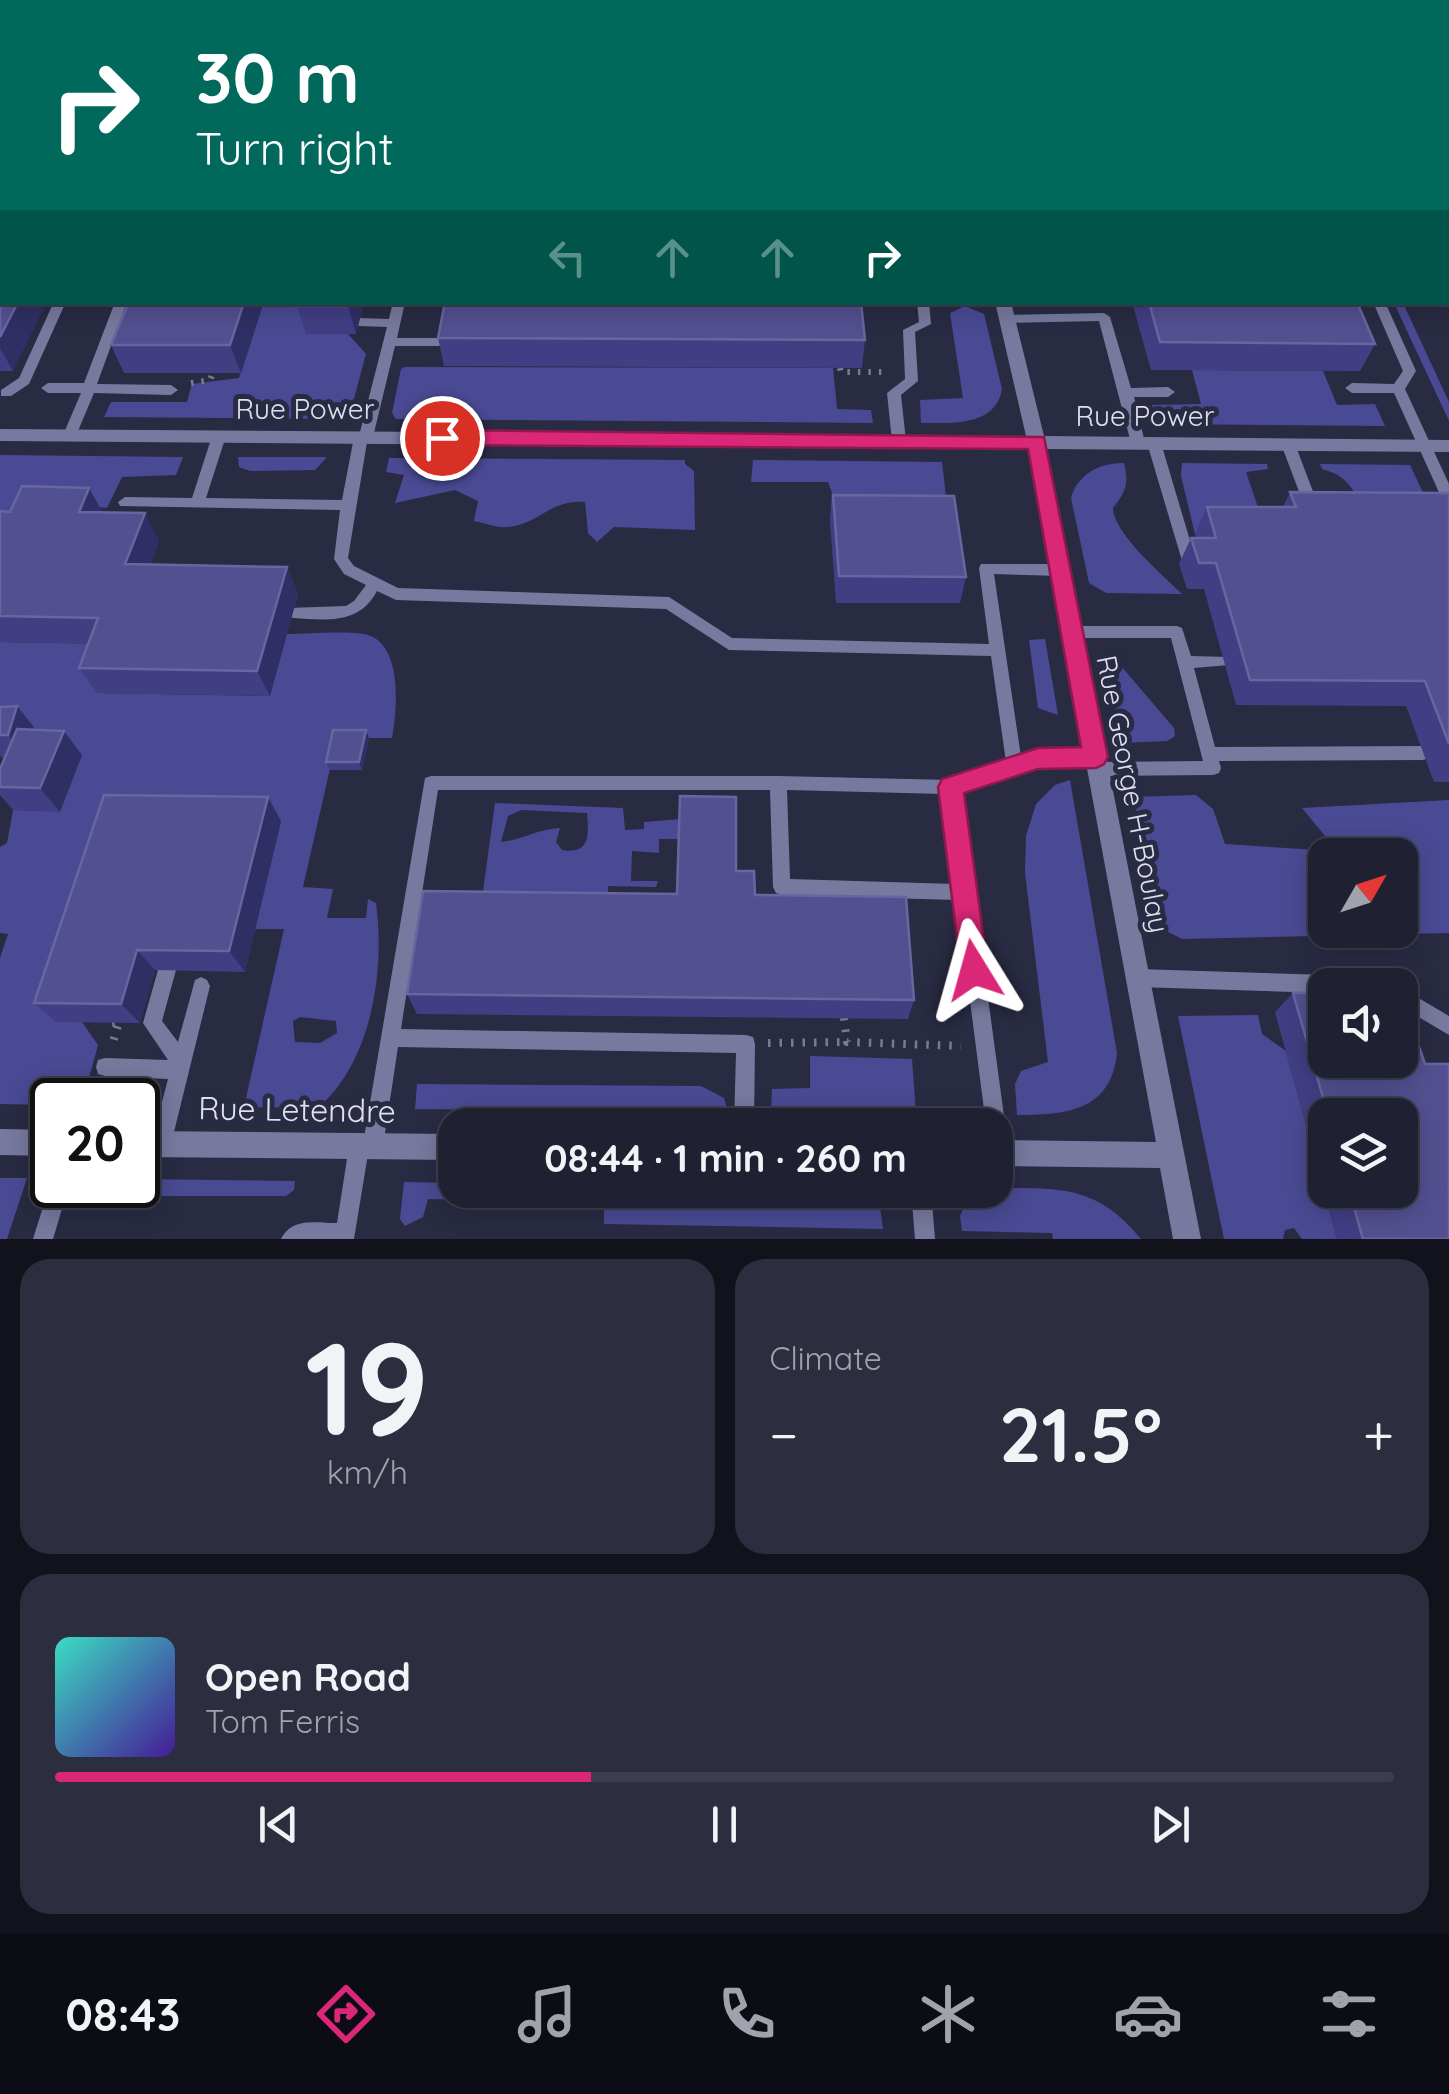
<!DOCTYPE html>
<meta charset="utf-8">
<style>
:root{--surface:#1f2032;--page:#2c2d3e;--text:#f1f3f6;--muted:#a1a3ac;--line:#3c3e4d;--accent:#db2777}
body{margin:0;font-family:Quicksand,sans-serif;background:var(--page);color:var(--text);height:100vh;display:flex;flex-direction:column;font-size:38px;white-space:nowrap}
*{box-sizing:border-box;margin:0}
p{font-size:32px;color:var(--muted)}
.icon{flex:none;width:55px;height:55px;fill:none;stroke:currentColor;stroke-width:2;stroke-linecap:round;stroke-linejoin:round}
.map{position:relative;height:1239px;overflow:hidden}
.side{display:flex;flex-direction:column;gap:20px;padding:20px;background:#11121c;flex:1}
.side>*{flex:none}
.top-card{position:absolute;left:0px;top:0px;width:1450px;height:305px;box-shadow:0 5px 25px #0003,0 0 0 2px var(--line);background:#00695c;color:#fff;overflow:hidden}
.needle{width:65px;rotate:51deg}
.buttons{position:absolute;left:1308px;top:838px;display:grid;gap:20px}
.buttons a{display:grid;place-items:center;width:110px;height:110px;border-radius:20px;background:var(--surface);box-shadow:0 5px 25px #0003,0 0 0 2px var(--line);font-size:50px}
.speed{position:absolute;left:30px;top:1078px;display:flex;gap:20px;font-size:50px;font-weight:700;text-align:center}
.speed>*{display:grid;place-content:center;width:130px;height:130px;border-radius:50%;background:var(--surface);box-shadow:0 5px 25px #0003,0 0 0 2px var(--line);line-height:1}
.speed .limit{border:5px solid #111;border-radius:15px;background:#fff;color:#111}
.pin{position:absolute;display:grid;place-items:center;width:85px;height:85px;color:#fff;margin:-42px;border:5px solid #fff;border-radius:50%;box-shadow:0 2px 10px #0007}
.me{position:absolute;width:110px;margin:-55px;rotate:352deg;stroke-linejoin:round;filter:drop-shadow(0 0 8px #0008)}
.turn{display:flex;align-items:center;gap:35px;height:210px;padding:0 30px;font-size:45px}
.turn .icon{width:130px;height:130px;stroke-width:2.5}
.turn b{display:block;font-size:70px;line-height:85px}
.lanes{display:flex;align-items:center;height:95px;padding:0 30px;background:#0003;justify-content:center;gap:50px;direction:ltr}
.lanes .off{opacity:.35}
.big{font-size:75px;font-weight:800;line-height:1.1}
.side .widget{flex:1;display:flex;flex-direction:column;justify-content:center;gap:15px;min-width:0;padding:0 35px;border-radius:30px;background:var(--page)}
.side .dial{align-items:center;gap:0}
.dial b{font-size:130px;line-height:1}
.song{display:flex;align-items:center;gap:30px}
.cover{width:120px;height:120px;border-radius:15px;background:linear-gradient(135deg,hsl(170 70% 55%),hsl(260 70% 35%))}
.played{height:10px;border-radius:5px;background:linear-gradient(90deg,var(--accent) 40%,var(--line) 40%)}
.keys{display:flex;justify-content:space-around;direction:ltr}
.heat{display:flex;justify-content:space-between;align-items:center;font-size:55px;direction:ltr}
.side .tiles{flex:1;display:grid;gap:20px;grid-template-columns:1fr 1fr}
.widget:last-child{grid-column:span 2}
.trip{position:absolute;left:438px;top:1108px;width:575px;height:100px;border-radius:30px;background:var(--surface);box-shadow:0 5px 25px #0003,0 0 0 2px var(--line);font-weight:800;line-height:100px;text-align:center}
.menu{display:flex;height:160px;justify-content:space-around;align-items:center;background:#0c0d14;color:var(--muted)}
.menu .icon{width:70px;height:70px}
.menu .on{color:var(--accent)}
.menu b{font-size:45px;color:var(--text)}
.map>svg:first-child{display:block}
</style>
<div class="map">
<svg width="1449" height="1239" viewBox="0 0 1449 1239">
<rect width="100%" height="100%" fill="#292b43"/>
<!-- green -->
<path fill="#4a4a94" fill-rule="evenodd" d="M263,303h52l-8,31h41l18,20 -16,59 -5,6 -241,-2 7,-15h76l5,-18 47,-6z
M1394,303h9l46,99v19z
M965,306l19,8 18,75c-6,38 -52,34 -81,34l-1,-23 43,-2 -13,-85z
M405,367l428,1 4,41 34,1 2,13 -477,-4 -4,-6 9,-44z
M1192,370l131,1 14,34 38,-1 10,22 -230,-2 -4,-19 50,-1z
M0,455l183,2 -7,18 -54,2 -15,31 -10,-1 -97,31z
M238,457h89l-12,13 -65,1 -11,-4z
M389,458l296,2v4l9,7 1,59 -81,-3 -17,15 -9,-9 -3,-31c-36,-3 -46,23 -78,25 -10,1 -22,-4 -33,-6l4,-20 -23,-11 -60,13 9,-28 -18,-3z
M753,460l189,2 7,61 -119,-1 2,-29 -4,-11h-77z
M1124,463c5,20 2,29 -11,45 1,26 50,67 69,86l-76,-1 -17,-10 -18,-85c7,-24 28,-35 53,-35z
M1182,463l85,1 1,5 -22,3 16,47 20,15h-87l-14,-58z
M1320,464l90,1 26,55h-71c-8,-26 -15,-44 -43,-51z
M287,634c22,0 61,-4 81,1 35,11 29,76 24,103h-55l-34,149 30,2 -6,29h39l2,-19 8,4c9,69 -4,158 -58,205l-74,-1 40,-178h-29l26,-108 -225,200 26,1 16,23 -15,55h-31v5l-52,-1v-146l8,-24 -8,-1v-86l7,-4 6,-33 47,1 -60,-78v-91l115,2 -17,49 171,3zM300,1017l36,4 1,12 -17,10 -25,-1 -2,-21z
M1045,639l13,76 -20,-7 -9,-68z
M1103,653l18,13 53,62 1,8 -8,5 -45,2z
M1070,780l47,273c-6,59 -53,62 -100,62l-2,-31 6,-13 27,-9 -23,-189 1,-37 10,-32 19,-19z
M1196,795l17,14 12,35 92,6 13,-8 -28,-34 147,-8v133l-267,6 -22,-11 -27,-131zM1325,855h75v75h-75z
M495,803l128,5 2,22 19,-1v-7l38,-3 -1,20h-22v14l-27,-2 -1,30h27l-2,6 -48,-1v15l-126,-2zM521,810l66,3c2,22 3,42 -25,37l-6,-8 4,-14c-22,1 -38,12 -59,14l7,-26z
M1258,1015l4,19 24,17 51,188h-35l-8,-11 -9,2 -2,9h-59l-46,-223z
M810,1056l102,3 4,55 -145,-2 1,-23 38,-1z
M417,1084l284,2 23,12 4,14 -313,-3z
M0,1178h27l-20,61h-7z
M138,1179l157,2 -1,9 -8,6h-197l1,-11h48z
M404,1182l51,1v7h418l6,10 4,29 -279,-5v-22l-176,-3 -5,18 -18,9 -5,-7z
M995,1188c65,0 102,-3 146,51h-88l-1,-6 -90,-2 -2,-15 11,-26z"/>
<g fill="none" stroke-linecap="round" stroke-linejoin="round">
<!-- path-far1 -->
<path stroke="#797b8f" stroke-width="6" stroke-dasharray="2.5 8" stroke-linecap="butt" d="M840,368l1,4h45
M191,383l19,-3 3,-7"/>
<!-- path -->
<path stroke="#797b8f" stroke-width="8" stroke-dasharray="2.5 9" stroke-linecap="butt" d="M844,1018l3,24 114,4
M112,1023l7,-1 -6,20
M768,1043l79,-1"/>
<!-- lane -->
<path fill="#777a9e" fill-rule="evenodd" d="M241,0h10l-2,2h-8z
M349,0h10l-2,2h-8z
M582,0h10v2h-9z
M699,0h10v2h-9z
M872,0h10l1,2h-9z
M954,0h10v2h-9z
M1148,0h10l2,2h-10z
M1193,0h15l2,2h-14z
M0,204h2v6h-2z
M0,229l2,1v6l-2,1z
M56,302l6,1 2,3 -35,78 -18,12h-10v-6l18,-12 33,-72z
M115,302h12l-30,82 74,1 7,5 -7,5 -77,-2 -19,45h-10l-2,-3 18,-42h-33l-7,-5 7,-5h36z
M393,302h12l-8,36h52l6,4 -6,4h-54l-22,91 -6,5 -19,116 6,8 44,22 271,9 63,41 257,6 -10,-76 2,-4h80l7,6 -7,6 -67,-2 27,183 17,-5 58,-2 6,2 2,5 -2,5 101,-1 -32,-123h-99l-5,-2 -3,-4 3,-4 5,-2h105l5,2 9,28 38,1 3,4 -3,4 -35,3 21,79 208,-1 6,2 2,5 -2,5 -6,2 -204,1 2,7 -2,5 -6,2 -115,1 -6,-2 -2,-5 2,-5 -54,2 -78,25 49,362 -3,7 -7,3 -4,-2v-36h-9l-29,-225 -175,-5 -6,-2 -3,-6 -3,-97h-332l-37,239 345,6 7,2 2,7 -1,81h-20l2,-72 -338,-6 -15,99 -3,7 -7,3 -5,-2 -14,85h-73c11,-22 35,-16 56,-16l12,-77 3,-7 7,-3 5,2 61,-360 6,-2h347l173,4 55,-18 -15,-106 -262,-6 -63,-41 -270,-9 -19,-9c-18,34 -51,29 -84,27l-5,-2 -2,-4 2,-4 58,-2 8,-5 12,-16 -22,-11 -10,-15 6,-49 -220,-4 -2,-4 7,-5 67,1 20,-62 7,-5 7,5 -20,62 136,2 12,-63 6,-5 27,-105 -28,-1 -6,-4 6,-4 30,1zM787,790l157,4 11,90 -165,-5z
M917,302h12l2,22 -16,8 3,49 -17,14 5,46 -7,5 -7,-5 -5,-48 18,-14 -2,-49 16,-8z
M1373,302h12l31,69 -11,18 44,95v20l-7,-5 -48,-106h-42l-7,-5 7,-5 42,1 9,-13z
M1104,313l6,4 21,71 37,-1 7,5 -7,5h-34l11,46 -7,5 -7,-5 -32,-122 -92,2 -6,-4 6,-4z
M1154,438l7,5 36,121 -7,6 -7,-6 -36,-121z
M1288,439l7,5 25,66 -2,4 -5,1 -7,-5 -25,-66z
M167,961l6,3 3,6 -14,51 16,21 17,-62 6,-3 6,3 3,6 -39,158 -3,7 -7,3 -7,-3 -3,-7 17,-65 -63,-3 -7,-2 -2,-7 2,-7 7,-2 63,2 -25,-37 15,-53 3,-6z
M1138,969l223,7 6,3 3,6h-45v8l-187,-6 -6,-3 -3,-6 3,-6z
M1400,987l49,29v19l-49,-29z
M52,1178v7h17l-16,54h-20z
M911,1190h20l4,49h-20z"/>
<!-- street -->
<path fill="#777a9e" fill-rule="evenodd" d="M0,55h2v8h-2z
M995,302h16l33,134 405,4v12l-403,-3 155,790h-28l-13,-71 -165,-2v-26l161,2 -128,-693 -1028,-8v-12l1026,7z
M0,1129l52,1v26l-52,-1z
M138,1131l317,3v26l-317,-3z"/>
</g>
<!-- wall -->
<path fill="#413e84" fill-rule="evenodd" d="M25,0h203l-1,2h-201z
M363,0h72l-1,2h-70z
M521,0h53v2h-53z
M635,0h47v2h-47z
M2,94v71h-2v-67z
M0,272l13,99h-13z
M186,302h78l-23,71h-117l-13,-28z
M298,302h66l-8,32h-50l-9,-28z
M1132,302h225l18,42 -15,27 -209,-1z
M438,338l427,2 -3,28 -418,-2z
M89,488l14,25 56,27 -9,25 137,2 11,27 -28,102 -173,-3 -18,-25 10,-24 -89,-2v-131l10,1z
M1290,492l159,1v289h-15l-28,-76 -170,-1 -32,-116h-17l-8,-25 12,-26h5l-1,-4 12,-27h76z
M833,495l133,82 -6,26h-124l-6,-81z
M17,706l19,24 46,25 -22,57 -47,-2 -13,-15v-26l4,-9 -4,-5v-48z
M366,730l3,9 -7,31h-32l-4,-8z
M268,797l13,24 -36,151 -90,-2 -15,53 -84,-1 -22,-19z
M736,871l19,24 159,105 -6,19 -491,-5 -10,-20z
M1293,993l132,71 24,175h-112l-62,-227zM1325,1115h75v75h-75z"/>
<!-- shaded-wall -->
<path fill="#302f65" d="M209,0h19l-1,2h-17z
M18,302h29l-34,69 -13,-23v-11z
M244,302h20l-23,71 -11,-28z
M349,302h15l-8,32 -8,-28z
M89,488l15,27 -25,-3z
M145,513l14,27 -19,51 -15,-27z
M287,567l11,27 -28,102 -13,-25z
M17,706l19,24 -8,29 -20,-24z
M366,730l3,9 -7,31 -3,-8z
M64,731l18,24 -22,57 -20,-24z
M268,797l13,24 -36,151 -16,-21z
M137,950l18,20 -15,53 -19,-19z"/>
<!-- building -->
<path fill="#525090" stroke="#68669f" stroke-width="2.5" d="M765,0h90l1,1 -72,1 -19,-1z
M1032,0h112l1,2h-112z
M2,94v44h-2v-40z
M0,272h2v30h16l-18,35z
M186,302h58l-14,43h-119l17,-41h57z
M298,302h51l-1,4h-51z
M445,302h416l4,38 -427,-2z
M1149,302h208l18,42 -215,-2z
M22,486l67,2 -10,24 66,1 -20,51 162,3 -30,104 -178,-3 19,-50 -98,-2v-105l10,1z
M1290,492l159,1v251l-24,-63 -175,-1 -34,-117h-17l-8,-25h25l-9,-31h89z
M833,495l121,1 12,81 -127,-1z
M17,706l-9,29h-8v-28z
M17,729l47,2 -24,57 -40,-1v-18z
M333,730h33l-7,32h-33z
M104,795l164,2 -39,154 -92,-1 -16,54 -87,-1z
M680,796l56,1v74h18l1,24 151,2 8,103 -507,-6 16,-103 254,3z
M1400,991l25,73h24v175h-86l-14,-49h51v-75h-72l-35,-122 32,-1v68h75z"/>
<!-- route -->
<path fill="#db2777" stroke="#8e194d" stroke-width="2.5" d="M442,430l602,7 64,320 -4,7 -8,4 -58,1 -74,24 24,177 -4,9 -10,4 -9,-4 -4,-9 -23,-183 4,-8 96,-31 43,-1 -53,-298 -586,-4 -10,-7z"/>
<g text-anchor="middle" stroke-width="10" stroke-linejoin="round" paint-order="stroke">
<!-- street labels -->
<g font-size="28" fill="#dee0f0" stroke="#292b43">
<text x="305" y="419">Rue Power</text>
<text x="1145" y="426">Rue Power</text>
<text transform="translate(1133 794) rotate(79)" y="10">Rue George H-Boulay</text>
</g>
<!-- near-street labels -->
<g font-size="32" fill="#dee0f0" stroke="#292b43">
<text transform="translate(297 1110) rotate(1)" y="11">Rue Letendre</text>
</g>
</g>
</svg>
<div class="buttons">
<a><svg class="needle" viewBox="-14 -14 28 28"><path d="M0-13l5 13h-10z" fill="#e53935"/><path d="M0 13l5-13h-10z" fill="#a1a3ac"/></svg></a>
<a><svg class="icon" aria-label="sound" viewBox="0 0 24 24"><path d="M4 9h4l5-4v14l-5-4H4zM17 9q2 3 0 6"/></svg></a>
<a><svg class="icon" aria-label="layers" viewBox="0 0 24 24"><path d="M12 4l9 5-9 5-9-5zM3 14l9 5 9-5"/></svg></a>
</div>
<div class="speed"><div class="limit">20</div></div>
<div class="pin" style="left:442px;top:438px;background:#d93025"><svg class="icon" aria-label="arrive" viewBox="0 0 24 24"><path d="M6 21V4h12l-3 4 3 4H6"/></svg></div>
<svg class="me" style="left:974px;top:970px" viewBox="-20 -20 40 40"><path d="M0-17L14 15 0 8-14 15z" fill="#db2777" stroke="#fff" stroke-width="4"/></svg>
<div class="trip">08:44 · 1 min · 260 m</div>
<div class="top-card">
<div class="turn"><svg class="icon" aria-label="right" viewBox="0 0 24 24"><path d="M7 20v-9h11M14 6l5 5-5 5"/></svg><div><b>30 m</b>Turn right</div></div>
<div class="lanes"><svg class="icon off" aria-label="left" viewBox="0 0 24 24"><path d="M17 20v-9H6M10 6l-5 5 5 5"/></svg><svg class="icon off" aria-label="ahead" viewBox="0 0 24 24"><path d="M12 20V5M6 11l6-6 6 6"/></svg><svg class="icon off" aria-label="ahead" viewBox="0 0 24 24"><path d="M12 20V5M6 11l6-6 6 6"/></svg><svg class="icon" aria-label="right" viewBox="0 0 24 24"><path d="M7 20v-9h11M14 6l5 5-5 5"/></svg></div>
</div>
</div>
<section class="side">
<div class="tiles">
<div class="widget dial"><b>19</b><p>km/h</p></div>
<div class="widget"><p>Climate</p>
<div class="heat"><a>−</a><b class="big">21.5°</b><a>+</a></div>
</div>
<div class="widget">
<div class="song"><i class="cover"></i><div><b>Open Road</b><p>Tom Ferris</p></div></div>
<div class="played"></div>
<div class="keys"><svg class="icon" aria-label="previous" viewBox="0 0 24 24"><path d="M18 5L8 12l10 7zM5 5v14"/></svg><svg class="icon" aria-label="pause" viewBox="0 0 24 24"><path d="M8 5v14M16 5v14"/></svg><svg class="icon" aria-label="next" viewBox="0 0 24 24"><path d="M6 5l10 7-10 7zM19 5v14"/></svg></div>
</div>
</div>
</section>
<nav class="menu">
<b>08:43</b>
<svg class="icon on" aria-label="directions" viewBox="0 0 24 24"><path d="M12 3l9 9-9 9-9-9zM9 14v-3h6M13 9l2 2-2 2"/></svg>
<svg class="icon" aria-label="music" viewBox="0 0 24 24"><path d="M9 18V5l10-2v13"/><circle cx="6" cy="18" r="3"/><circle cx="16" cy="16" r="3"/></svg>
<svg class="icon" aria-label="phone" viewBox="0 0 24 24"><path d="M5 4h4l2 5-3 2q2 4 5 5l2-3 5 2v4C11 20 4 13 5 4z"/></svg>
<svg class="icon" aria-label="climate" viewBox="0 0 24 24"><path d="M12 3v18M4 7l16 10M4 17L20 7"/></svg>
<svg class="icon" aria-label="car" viewBox="0 0 24 24"><path d="M5 17H2v-5l4-1 3-4h7l3 4 3 1v5h-3M9 17h6M6 11h13"/><circle cx="7" cy="17" r="2"/><circle cx="17" cy="17" r="2"/></svg>
<svg class="icon" aria-label="filters" viewBox="0 0 24 24"><path d="M4 7h16M4 17h16"/><circle cx="9" cy="7" r="2"/><circle cx="15" cy="17" r="2"/></svg>
</nav>
